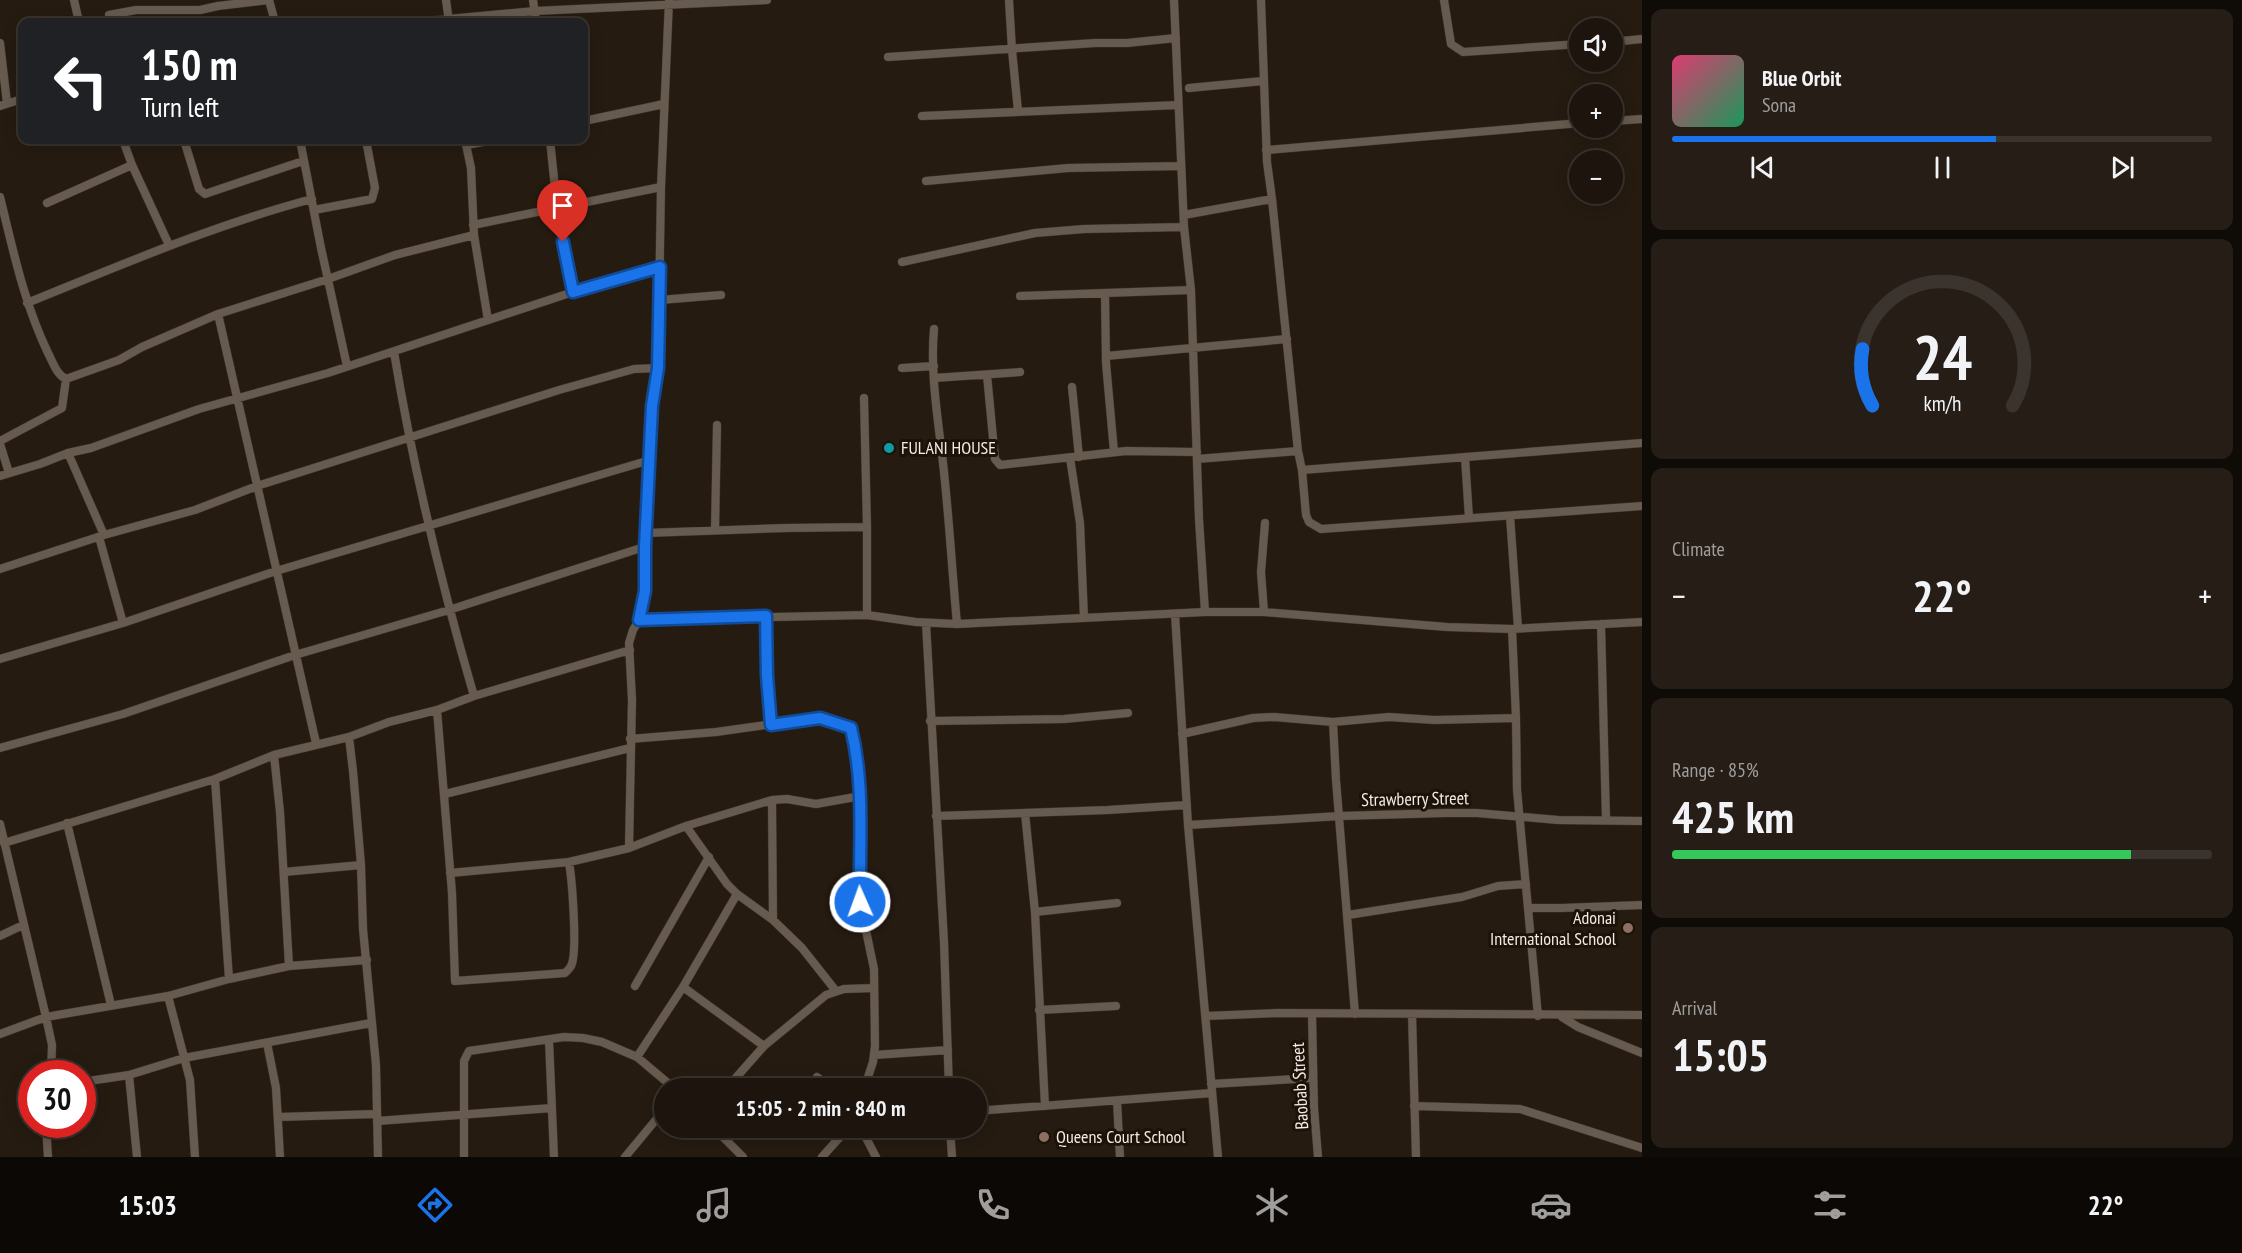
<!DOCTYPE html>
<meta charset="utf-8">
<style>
:root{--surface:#1c140d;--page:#251d16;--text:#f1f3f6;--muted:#a09e9d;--line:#3a332e;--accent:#1a73e8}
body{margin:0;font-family:"PT Sans Narrow",sans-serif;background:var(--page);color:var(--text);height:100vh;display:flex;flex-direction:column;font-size:22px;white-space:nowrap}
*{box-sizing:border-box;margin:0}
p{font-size:20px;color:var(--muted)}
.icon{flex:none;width:33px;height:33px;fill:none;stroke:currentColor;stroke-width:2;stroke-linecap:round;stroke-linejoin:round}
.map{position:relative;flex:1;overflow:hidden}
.side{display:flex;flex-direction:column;gap:9px;padding:9px;background:#0f0b07;width:600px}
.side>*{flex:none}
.guide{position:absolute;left:18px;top:18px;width:570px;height:126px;border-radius:12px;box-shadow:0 3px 15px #0003,0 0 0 2px var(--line);background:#202124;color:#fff;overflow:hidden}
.fabs{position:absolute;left:1569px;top:18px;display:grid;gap:12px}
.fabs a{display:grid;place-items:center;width:54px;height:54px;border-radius:50%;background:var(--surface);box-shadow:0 3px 15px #0003,0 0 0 2px var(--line);font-size:30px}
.speed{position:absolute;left:18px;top:1060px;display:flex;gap:12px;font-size:30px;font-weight:700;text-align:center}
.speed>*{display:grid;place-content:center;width:78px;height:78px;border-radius:50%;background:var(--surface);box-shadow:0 3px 15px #0003,0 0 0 2px var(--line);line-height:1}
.speed .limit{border:9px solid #d22;background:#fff;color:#111}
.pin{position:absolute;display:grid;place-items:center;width:51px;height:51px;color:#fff;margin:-62px -26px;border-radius:50% 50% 50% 0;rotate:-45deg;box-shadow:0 0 6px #0007}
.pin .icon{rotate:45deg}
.me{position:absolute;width:66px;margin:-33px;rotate:358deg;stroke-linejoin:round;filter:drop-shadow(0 0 4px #0008)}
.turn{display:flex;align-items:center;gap:21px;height:126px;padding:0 24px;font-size:27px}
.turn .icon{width:78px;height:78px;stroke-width:2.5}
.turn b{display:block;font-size:42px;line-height:51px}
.big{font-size:45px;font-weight:700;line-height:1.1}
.side .tile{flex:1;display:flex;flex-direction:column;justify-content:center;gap:9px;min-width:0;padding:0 21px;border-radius:12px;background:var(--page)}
.side .dial{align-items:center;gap:0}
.dial svg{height:156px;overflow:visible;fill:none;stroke:var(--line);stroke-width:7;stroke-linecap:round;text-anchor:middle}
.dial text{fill:var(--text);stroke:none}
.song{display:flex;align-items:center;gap:18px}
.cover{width:72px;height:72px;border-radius:9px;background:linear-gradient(135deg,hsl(340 70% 55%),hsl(150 70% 35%))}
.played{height:6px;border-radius:3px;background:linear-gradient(90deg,var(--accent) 60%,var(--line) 60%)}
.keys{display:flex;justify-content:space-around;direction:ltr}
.heat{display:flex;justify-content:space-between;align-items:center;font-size:33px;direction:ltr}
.charge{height:9px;border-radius:4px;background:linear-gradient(90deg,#34c759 85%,var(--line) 0)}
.trip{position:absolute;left:654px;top:1078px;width:333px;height:60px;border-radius:30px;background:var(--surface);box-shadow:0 3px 15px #0003,0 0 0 2px var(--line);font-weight:700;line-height:60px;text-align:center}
.tabs{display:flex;height:96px;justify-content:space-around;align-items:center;background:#0b0805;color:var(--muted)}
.tabs .icon{width:42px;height:42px}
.tabs .selected{color:var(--accent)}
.tabs b{font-size:27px;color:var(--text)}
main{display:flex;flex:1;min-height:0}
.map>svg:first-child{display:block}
</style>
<main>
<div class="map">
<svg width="1642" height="1157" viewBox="0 0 1642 1157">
<rect width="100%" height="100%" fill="#251b11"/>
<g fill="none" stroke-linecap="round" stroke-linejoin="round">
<!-- street casing -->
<g stroke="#3c342f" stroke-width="9">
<path id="street" d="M74,0l5,22
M269,0l6,22
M446,0l3,22
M533,0l3,22
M1009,0l3,50 6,61
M1174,0l10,227 7,63 8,229 6,93
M1261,0l6,162 5,37 26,252 4,19 4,45 3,7 12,7 321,-23
M1444,0l7,44 12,8 117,-8
M109,15l27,-5h64l18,-4 50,-6
M393,22h23l119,-11 232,-11
M1612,42l30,-3
M0,43l7,60
M888,57l207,-14h32l49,-5
M1189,88l74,-7
M0,106l22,-7
M922,116l256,-11
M584,121l80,-17
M1612,121l30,-2
M123,140l9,25 37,80
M184,140l15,49 6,5 98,-33
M300,140l21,108 26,118
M465,140l6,28 3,67 14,85
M550,140l7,67 16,85
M466,145l28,-5
M1266,150l314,-27
M926,181l142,-13 113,-2
M0,197c13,53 24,106 48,156 5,9 8,21 18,26l53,-19 23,-13 76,-33 110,-35 67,-24 79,-20
M47,203l85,-38
M314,210l58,-11 3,-11 -9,-48
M1184,215l88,-16
M473,225l188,-38
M902,262l133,-29 49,-4 100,-2
M1105,293l1,70 8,89
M1020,296l171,-6
M660,300l61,-5
M27,303c94,-38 187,-78 285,-104
M218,314l98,429
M934,329c-4,44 4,90 9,134 6,53 9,107 14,161
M394,352c19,116 47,231 80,344
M1106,356l181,-17
M902,368l32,-2
M987,375l8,84 5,6 126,-14 71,1
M934,378l86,-6
M1072,387l7,70
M864,398l3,129v88
M0,441l62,-33 4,-29
M0,444l9,29
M68,453l36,82
M1465,457l4,61
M1070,458l10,65 4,95
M1197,459l101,-8
M1302,470l340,-27
M0,476l40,-12 28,-11 23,-5 108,-39 129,-36 245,-81 87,-25
M1510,516l8,112
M715,530l2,-105
M646,533l140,-5 81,-1
M99,537l24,86
M0,569l104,-34 91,-25 62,-24 302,-96 75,-21 24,-1
M1264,612l-3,-40 4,-49
M1175,614l13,211 30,332
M766,616l1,60 4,49
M639,620l228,-5 49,7 41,2 248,-12h59l183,15 65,2 130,-7
M926,623l18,319 5,147
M1601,624l5,196
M1512,629l4,89 1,72 21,226
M0,659l123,-36 153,-52 374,-111
M437,710l15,183 3,88 110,-8c2,-2 5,-5 6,-7 7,-13 1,-86 -2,-104
M930,721l134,-2 64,-6
M1333,722l3,58 19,234
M1182,734l71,-16 21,-1 59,5 56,-5 45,3 82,-2
M349,737l4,34 8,94 2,64 13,136 2,92
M630,739l86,-7 99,-14 13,2 23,8 10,68 -3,72 2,34 14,67 1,77 -2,16 -9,27
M0,748l123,-34 172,-59 154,-45 195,-63
M274,755l6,57 9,154
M215,779l14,200
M445,794l185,-46
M772,800l1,120
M1025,813l10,99 10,194
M936,816l172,-6 79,-5
M67,823l44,182
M0,824l46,193 6,28 -1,29
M1188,825l152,-9 105,-3h32l81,7 84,1
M686,826l41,58 10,10 36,26 29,28 34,43
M4,843l211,-64 59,-24 75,-18 40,-15 48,-12 37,-14 156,-46
M629,848l3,-148 -3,-57 4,-13 6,-10 6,-29 -1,-44 6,-112 8,-67 3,-181 8,-187
M284,872l77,-7
M450,873l119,-11 60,-14 57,-22 86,-26 15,-1 29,5 45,-8
M1529,908h32l81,-3
M1035,912l82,-9
M1348,915l114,-18 36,-11 28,-2
M0,936l23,-11
M635,986l74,-129
M683,987l81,59
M168,996l22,84 5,77
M1039,1010l77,-4
M1312,1014l2,94 4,49
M1412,1014l4,143
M1206,1016l71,-3 365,2
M1562,1017l16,10 64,26
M0,1034l46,-17 122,-21 61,-17 60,-13 78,-6
M549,1040l5,117
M267,1043l9,45 4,69
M874,1055l74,-5
M637,1057l46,-70 54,-93
M129,1075l8,82
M817,1077l16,12
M82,1082l47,-7 55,-17 187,-35
M1211,1084l102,-6
M726,1089l38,-43 62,-51 18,-6 30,-1
M1117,1101l3,56
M1414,1106l106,3 122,39
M976,1111l236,-18
M278,1117l98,-3
M377,1121l175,-13
M46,1125l2,32
M714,1128l29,29
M861,1128l15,29
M950,1128l2,29
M464,1157v-96l5,-10 95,-14 19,1 19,4 35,15 38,32
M625,1157l39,-47
M822,1157l26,-29"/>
</g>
<!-- street -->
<use href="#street" stroke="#675a4e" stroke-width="8"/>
</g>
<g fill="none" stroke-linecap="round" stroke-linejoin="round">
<!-- route casing -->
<g stroke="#114b97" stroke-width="15">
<path id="route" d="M563,242l10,50 87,-25 -2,101 -6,38 -7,141v44l-6,29 127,-4 1,60 4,49 49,-7 31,10c14,57 8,115 9,174"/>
</g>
<!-- route -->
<use href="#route" stroke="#1a73e8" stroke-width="10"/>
</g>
<!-- markers -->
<circle fill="#0f9aa8" stroke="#1c1208" stroke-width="2" cx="889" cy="448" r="6"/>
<g fill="#8d6e63" stroke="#1c1208" stroke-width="2">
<circle cx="1628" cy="928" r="6"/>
<circle cx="1044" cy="1137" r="6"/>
</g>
<g text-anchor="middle" stroke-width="6" stroke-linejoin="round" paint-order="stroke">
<!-- poi labels -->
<g font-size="18" fill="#f3ebe5" stroke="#1c1208" text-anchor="start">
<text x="901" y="454">FULANI HOUSE</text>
<text x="1616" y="924" text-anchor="end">Adonai<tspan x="1616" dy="21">International School</tspan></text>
<text x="1056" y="1143">Queens Court School</text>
</g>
<!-- street labels -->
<g font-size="18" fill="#f3ebe5" stroke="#1c1208">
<text transform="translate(1415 799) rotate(-1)" y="6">Strawberry Street</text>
<text transform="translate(1300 1086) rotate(-93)" y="6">Baobab Street</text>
</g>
</g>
</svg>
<div class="fabs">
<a><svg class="icon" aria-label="sound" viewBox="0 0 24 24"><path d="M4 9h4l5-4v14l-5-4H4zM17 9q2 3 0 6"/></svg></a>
<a>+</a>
<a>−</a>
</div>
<div class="speed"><div class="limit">30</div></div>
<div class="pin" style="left:563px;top:242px;background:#d93025"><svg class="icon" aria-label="arrive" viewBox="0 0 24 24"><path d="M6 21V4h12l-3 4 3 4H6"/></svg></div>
<svg class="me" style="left:860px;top:902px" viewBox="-20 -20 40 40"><circle r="17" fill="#1a73e8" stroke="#fff" stroke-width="3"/><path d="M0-11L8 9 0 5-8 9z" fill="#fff"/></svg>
<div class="trip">15:05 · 2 min · 840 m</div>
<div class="guide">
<div class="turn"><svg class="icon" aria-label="left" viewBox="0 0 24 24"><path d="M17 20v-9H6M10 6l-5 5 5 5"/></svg><div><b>150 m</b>Turn left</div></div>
</div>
</div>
<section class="side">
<div class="tile">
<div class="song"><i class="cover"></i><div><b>Blue Orbit</b><p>Sona</p></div></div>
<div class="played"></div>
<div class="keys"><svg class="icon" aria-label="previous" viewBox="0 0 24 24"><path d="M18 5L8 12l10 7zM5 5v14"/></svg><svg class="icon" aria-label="pause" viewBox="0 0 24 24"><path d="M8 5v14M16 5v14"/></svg><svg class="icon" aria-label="next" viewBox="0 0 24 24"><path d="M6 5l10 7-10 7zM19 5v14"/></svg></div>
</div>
<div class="tile dial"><svg viewBox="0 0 100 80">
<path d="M14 69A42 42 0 1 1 86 69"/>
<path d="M14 69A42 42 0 0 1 9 40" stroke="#1a73e8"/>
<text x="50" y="56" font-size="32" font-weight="700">24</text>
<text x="50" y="72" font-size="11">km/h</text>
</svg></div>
<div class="tile"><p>Climate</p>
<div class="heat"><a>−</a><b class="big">22°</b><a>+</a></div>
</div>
<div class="tile"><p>Range · 85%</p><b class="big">425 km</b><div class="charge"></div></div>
<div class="tile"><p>Arrival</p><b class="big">15:05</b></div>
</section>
</main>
<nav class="tabs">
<b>15:03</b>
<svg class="icon selected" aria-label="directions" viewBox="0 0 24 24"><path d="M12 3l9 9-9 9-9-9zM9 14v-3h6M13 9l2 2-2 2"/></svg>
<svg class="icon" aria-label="music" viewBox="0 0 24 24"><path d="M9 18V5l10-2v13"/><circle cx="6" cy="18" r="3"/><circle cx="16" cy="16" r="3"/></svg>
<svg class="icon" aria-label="phone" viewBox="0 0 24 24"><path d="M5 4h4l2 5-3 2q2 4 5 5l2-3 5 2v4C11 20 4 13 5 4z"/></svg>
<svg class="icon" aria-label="climate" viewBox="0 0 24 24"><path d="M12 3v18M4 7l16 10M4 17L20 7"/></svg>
<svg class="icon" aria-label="car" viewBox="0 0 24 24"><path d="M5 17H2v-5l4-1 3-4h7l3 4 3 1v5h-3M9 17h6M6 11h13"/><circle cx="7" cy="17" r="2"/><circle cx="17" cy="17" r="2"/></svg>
<svg class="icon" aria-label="filters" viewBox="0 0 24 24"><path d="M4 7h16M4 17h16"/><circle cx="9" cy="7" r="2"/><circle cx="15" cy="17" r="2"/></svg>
<b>22°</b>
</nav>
